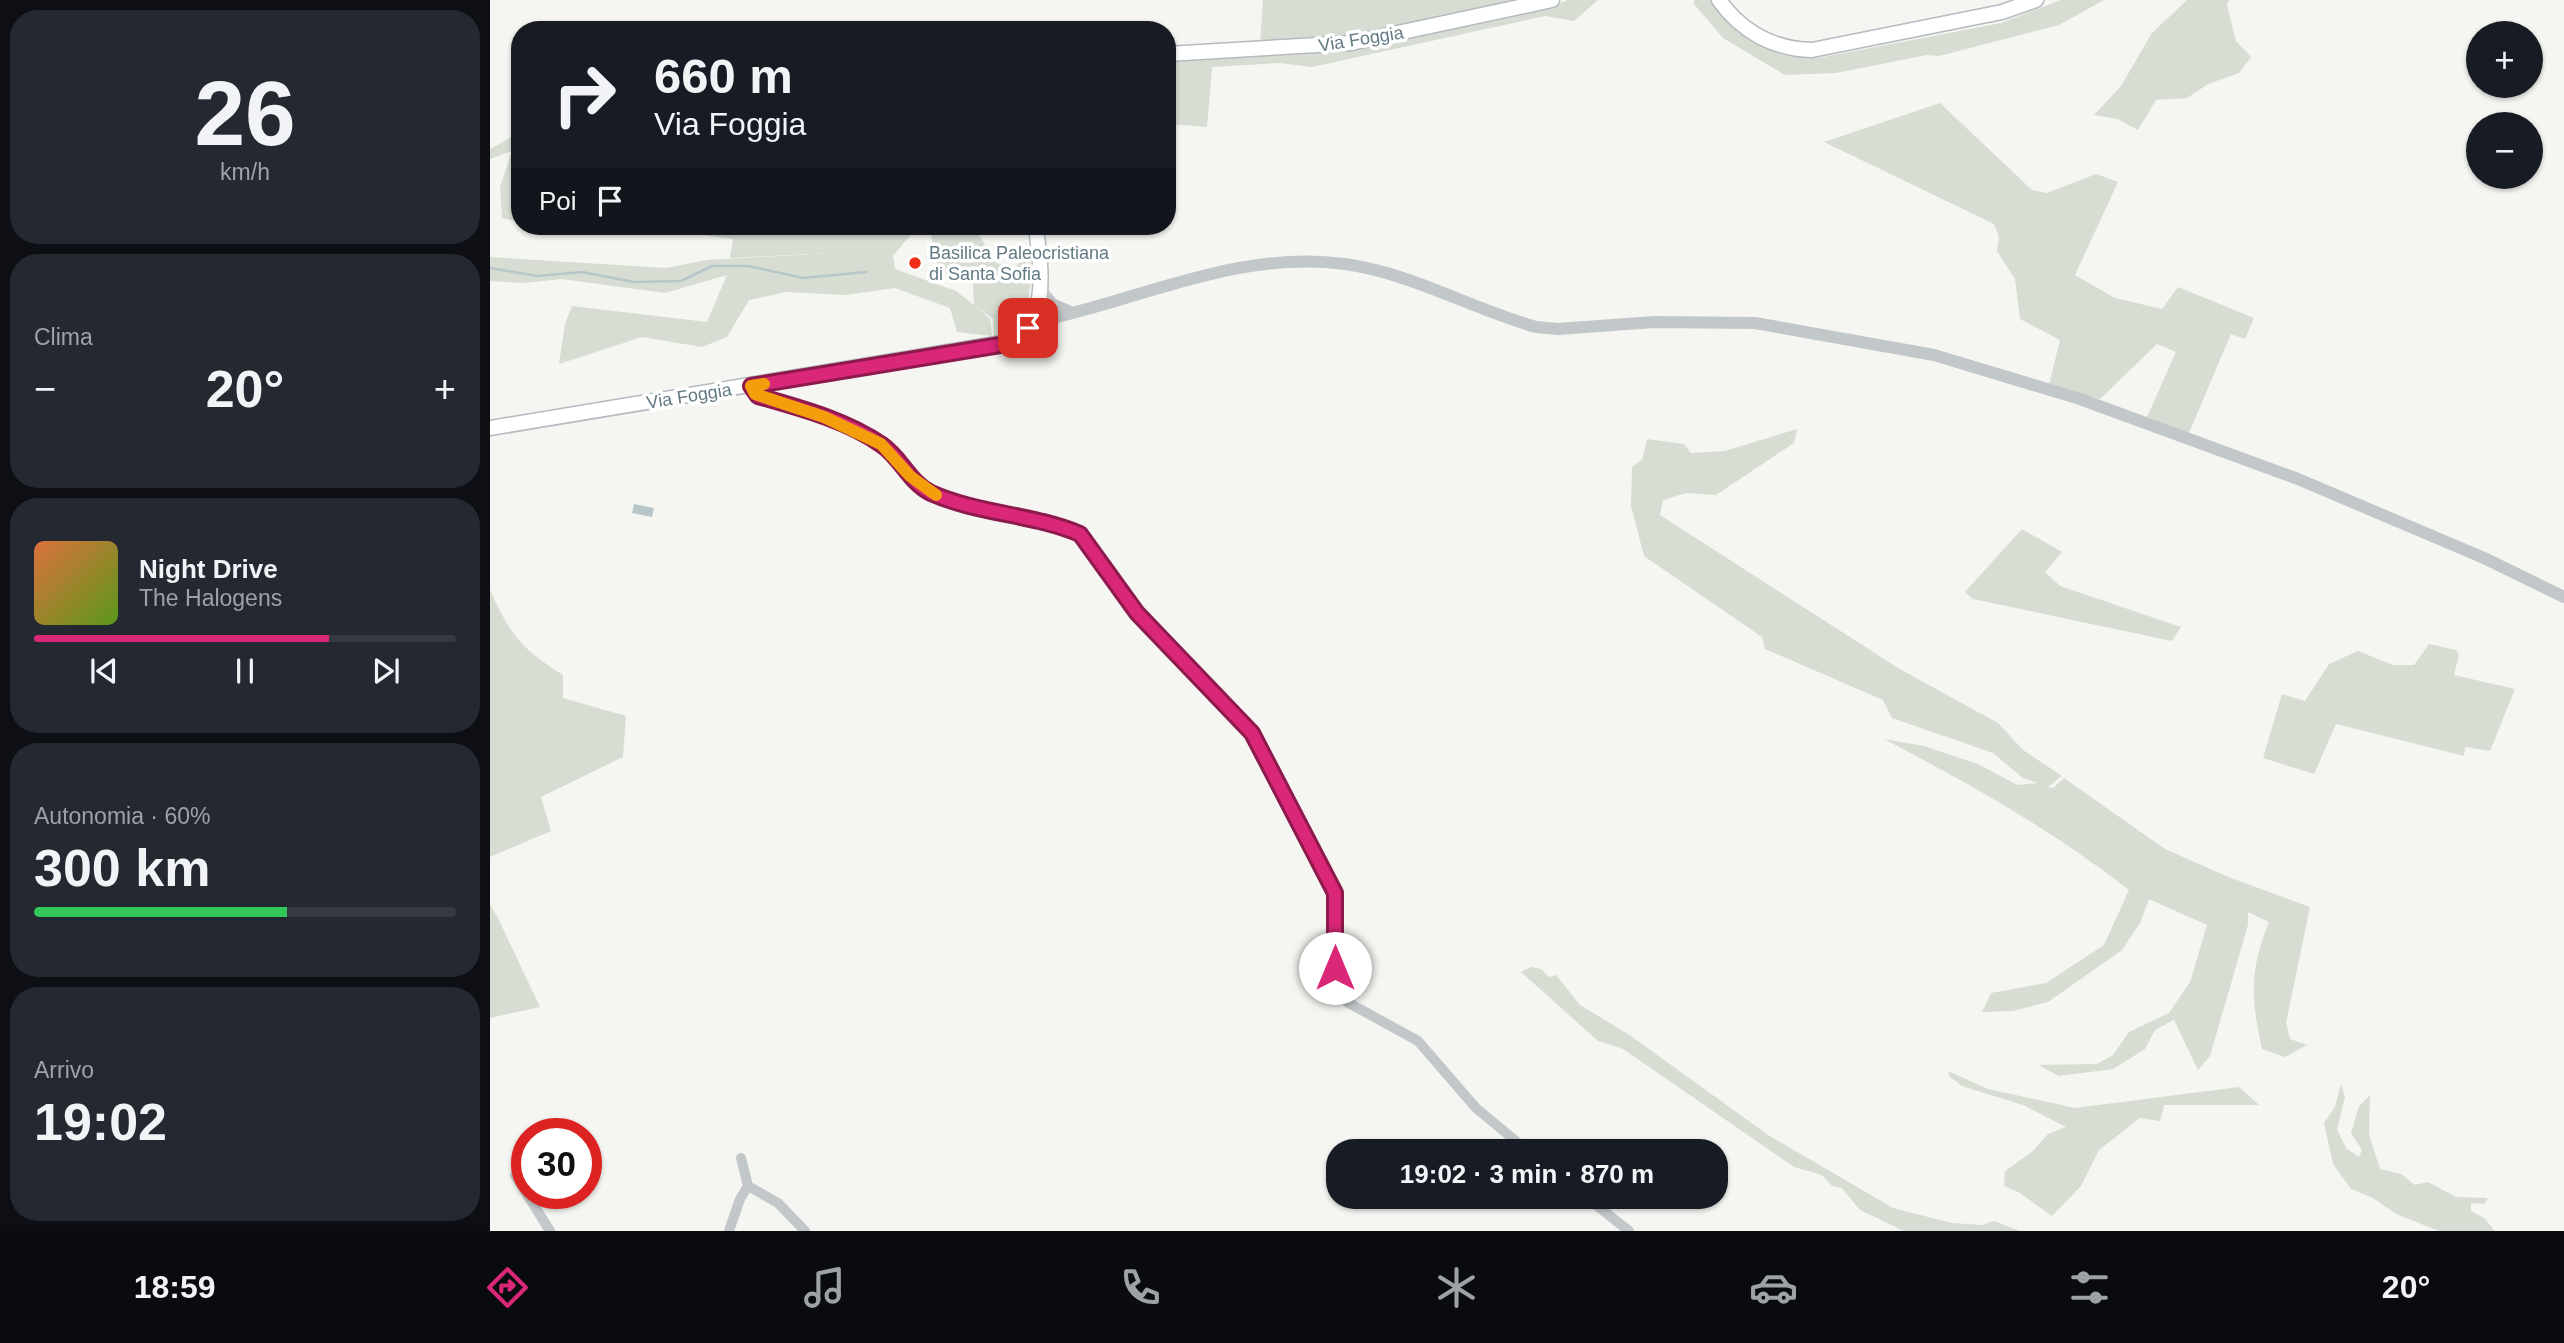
<!DOCTYPE html>
<html lang="it">
<meta charset="utf-8">
<style>
:root{--surface:#171b24;--page:#242831;--text:#f1f3f6;--muted:#9ea1a6;--line:#363941;--accent:#db2777}
body{margin:0;font-family:Arial,sans-serif;background:var(--page);color:var(--text);height:100vh;display:flex;flex-direction:column;font-size:26px;white-space:nowrap}
*{box-sizing:border-box;margin:0}
p{font-size:23px;color:var(--muted)}
.icon{flex:none;width:38px;height:38px;fill:none;stroke:currentColor;stroke-width:2;stroke-linecap:round;stroke-linejoin:round}
.map{position:relative;flex:1;overflow:hidden}
.sheet{display:flex;flex-direction:column;gap:10px;padding:10px;background:#0d0f14;width:490px}
.sheet>*{flex:none}
.hud{position:absolute;left:21px;top:21px;width:665px;height:214px;border-radius:28px;box-shadow:0 2px 5px #0004;background:#171b24;color:var(--text);overflow:hidden}
.controls{position:absolute;left:1976px;top:21px;display:grid;gap:14px}
.controls a{display:grid;place-items:center;width:77px;height:77px;border-radius:50%;background:var(--surface);box-shadow:0 2px 5px #0004;font-size:35px}
.speed{position:absolute;left:21px;top:1118px;display:flex;gap:14px;font-size:35px;font-weight:700;text-align:center}
.speed>*{display:grid;place-content:center;width:91px;height:91px;border-radius:50%;background:var(--surface);box-shadow:0 2px 5px #0004;line-height:1}
.speed .limit{border:10px solid #d22;background:#fff;color:#111}
.pin{position:absolute;display:grid;place-items:center;width:60px;height:60px;color:#fff;margin:-30px;border-radius:14px;box-shadow:0 4px 10px #0006}
.me{position:absolute;width:77px;margin:-38px;rotate:0deg;stroke-linejoin:round;filter:drop-shadow(0 0 5px #0008)}
.turn{display:flex;align-items:center;gap:24px;height:147px;padding:0 28px;font-size:32px}
.turn .icon{width:91px;height:91px;stroke-width:2.5}
.turn b{display:block;font-size:49px;line-height:60px}
.then{display:flex;align-items:center;height:66px;padding:0 28px;background:#0003;gap:14px;font-size:26px}
.big{font-size:52px;font-weight:600;line-height:1.1}
.sheet .card{flex:1;display:flex;flex-direction:column;justify-content:center;gap:10px;min-width:0;padding:0 24px;border-radius:28px;background:var(--page)}
.sheet .dial{align-items:center;gap:0}
.dial b{font-size:91px;line-height:1}
.song{display:flex;align-items:center;gap:21px}
.cover{width:84px;height:84px;border-radius:10px;background:linear-gradient(135deg,hsl(20 70% 55%),hsl(90 70% 35%))}
.played{height:7px;border-radius:4px;background:linear-gradient(90deg,var(--accent) 70%,var(--line) 70%)}
.keys{display:flex;justify-content:space-around;direction:ltr}
.heat{display:flex;justify-content:space-between;align-items:center;font-size:38px;direction:ltr}
.charge{height:10px;border-radius:5px;background:linear-gradient(90deg,#34c759 60%,var(--line) 0)}
.trip{position:absolute;left:836px;top:1139px;width:402px;height:70px;border-radius:28px;background:var(--surface);box-shadow:0 2px 5px #0004;font-weight:600;line-height:70px;text-align:center}
.menu{display:flex;height:112px;justify-content:space-around;align-items:center;background:#090b0e;color:var(--muted)}
.menu .icon{width:49px;height:49px}
.menu .selected{color:var(--accent)}
.menu b{font-size:32px;color:var(--text)}
main{display:flex;flex:1;min-height:0}
.map>svg:first-child{display:block}
</style>
<main>
<section class="sheet">
<div class="card dial"><b>26</b><p>km/h</p></div>
<div class="card"><p>Clima</p>
<div class="heat"><a>−</a><b class="big">20°</b><a>+</a></div>
</div>
<div class="card">
<div class="song"><i class="cover"></i><div><b>Night Drive</b><p>The Halogens</p></div></div>
<div class="played"></div>
<div class="keys"><svg class="icon" aria-label="previous" viewBox="0 0 24 24"><path d="M18 5L8 12l10 7zM5 5v14"/></svg><svg class="icon" aria-label="pause" viewBox="0 0 24 24"><path d="M8 5v14M16 5v14"/></svg><svg class="icon" aria-label="next" viewBox="0 0 24 24"><path d="M6 5l10 7-10 7zM19 5v14"/></svg></div>
</div>
<div class="card"><p>Autonomia · 60%</p><b class="big">300 km</b><div class="charge"></div></div>
<div class="card"><p>Arrivo</p><b class="big">19:02</b></div>
</section>
<div class="map">
<svg width="2074" height="1231" viewBox="0 0 2074 1231">
<rect width="100%" height="100%" fill="#f5f5f1"/>
<!-- green -->
<path fill="#d7ddd2" fill-rule="evenodd" d="M773,0h257l-188,39 -72,4z
M1077,0h31l-24,21 -29,-5 -233,51 -33,-4 -67,4 -5,60 -37,-3 -3,-62 20,-4 153,-7 158,-31 56,-14z
M1204,0h18l25,32 14,9 32,14 35,3 183,-35 60,-23h43l-45,25 -120,31 -12,-1 -91,18 -51,2 -62,-37 -29,-34z
M1697,0h42l-2,5 9,36 15,16 -12,16 -31,11 -21,14 -31,2 -18,30 -21,-11 -23,-4 27,-29 31,-53z
M1450,103l92,87 15,3 49,-19 22,8 -43,93 40,23 47,11 16,-22 76,31 -9,21 -14,-5 -43,101 -41,-18 29,-65 -19,-8 -57,55 -51,-14 11,-45 -40,-21 -5,-40 -18,-28 2,-14 -5,-13 -170,-82z
M30,117v105l-18,-4 -2,-31 12,-36 -22,8v-10l27,-15z
M43,226h59l-1,4 -36,1z
M143,226h340l24,37 17,6 14,-19 4,22 -6,45 -19,17 -13,3 -1,-18 -17,-13 14,13 2,17 -35,-4 -7,-24 -55,-20 -49,7 -60,-3 -37,8 -22,37 -25,10 -60,-10 -83,27 6,-40 7,-18 135,16 20,-47 -62,18 -103,-14 -38,4 -34,-2v-24l176,11 41,-8 143,-8 -120,6 3,-19zM424,231l17,4 4,25 9,16 29,7 1,22 -18,-14 -61,-22 -2,-13z
M1307,429l-3,14 -78,52 -30,-2 -23,7 -3,15 238,153 100,55 25,27 39,26 -14,11 5,1 11,-10 101,71 61,27 84,31 -24,116 4,16 17,6 -22,12 -23,-8c-11,-51 -13,-78 7,-127l-21,-10v13l-38,131 -12,14 -24,-50 -19,10 -10,19 -32,20 -54,7 -21,-11 59,-1 16,-9 16,-23 40,-19 21,-31 17,-57 -58,-26 -9,24 -18,27 -74,52 -35,9 -31,1 9,-19 55,-10 58,-38 25,-55c-77,-60 -159,-106 -245,-151l40,7 54,18 39,21 20,-2 -14,-5 -30,-25 -101,-35 -9,-18 -118,-51 -3,-12 -118,-81 -13,-50 1,-39 10,-7 5,-21 37,5 7,9 34,-2z
M1532,529l40,23 -17,20 15,14 121,41 -9,14 -199,-42 -8,-7z
M0,590c20,44 31,59 73,85v23l63,18 -3,41 -82,40 10,34 -61,26z
M1939,644l27,6 3,5 -5,20 61,14 -25,62 -25,-4 -1,9 -128,-32 -22,50 -51,-16 19,-64 23,7 24,-37 29,-13 35,14h21z
M0,904l8,14 42,89 -50,11z
M1041,967l10,2 8,8 7,-2 24,30 51,31 137,99 125,73 59,15 30,2 12,-4 26,10h-116l-44,-21 -18,-22 -10,-2 -10,-11 -28,-8 -171,-118 -25,-8 -77,-69z
M1458,1071l40,18 87,19 164,-21 20,18h-95l-4,16 -20,-3 -41,32 -18,36 -29,30 -32,-23 -16,-7 1,-15 27,-19 16,-18 18,-7 -43,-22 -61,-19 -13,-10z
M1851,1084l4,13 -8,33 10,19 12,8 3,-7 -11,-17 8,-27 11,-11 -1,39 11,35 21,5 14,11 13,-3 28,15 32,1 -4,6 -13,-1v8l13,7 11,13h-56l-43,-17 -23,-16 -22,-9 -18,-25 -9,-41 11,-16z"/>
<!-- water -->
<path fill="#b7c7c9" d="M144,504l20,4 -2,9 -20,-4z"/>
<g fill="none" stroke-linecap="round" stroke-linejoin="round">
<!-- stream -->
<path stroke="#b7c7c9" stroke-width="2.5" d="M0,268l47,8 45,-4 52,10 47,-1 31,-15h36l55,12 63,-6"/>
<!-- secondary casing -->
<g stroke="#b4bbbe" stroke-width="17">
<path id="secondary" d="M1229,0c22,31 54,49 93,50l190,-38 34,-12
M677,54l184,-11 201,-43
M0,428l518,-86c44,-22 32,-76 28,-116"/>
</g>
<!-- minor -->
<path stroke="#c2c7c9" stroke-width="10" d="M261,386l7,10c41,11 88,24 124,49 19,13 28,38 49,48 47,21 102,21 149,41l57,79 115,120 83,160v75l12,34 71,39 58,67 53,44
M251,1158l7,28
M25,1175l35,56
M258,1186l30,17 27,28
M1096,1197l43,34
M239,1231l11,-32 8,-13"/>
<!-- tertiary -->
<path stroke="#c2c7c9" stroke-width="12" d="M550,289l12,15 21,9
M538,328l16,-8c101,-22 194,-70 301,-56 66,9 127,45 191,63l22,2 96,-7 101,1 179,32 146,44 218,80 186,79 80,39"/>
<!-- secondary -->
<use href="#secondary" stroke="#fff" stroke-width="14"/>
</g>
<g fill="none" stroke-linecap="round" stroke-linejoin="round">
<!-- route casing -->
<g stroke="#8e194d" stroke-width="18">
<path id="route" d="M538,328l-13,11 -15,6 -249,41 7,10c42,12 88,24 124,49 19,13 28,38 49,48 47,21 102,21 149,41l57,79 115,120 83,160v75"/>
</g>
<!-- route -->
<use href="#route" stroke="#db2777" stroke-width="12"/>
<!-- slow -->
<path stroke="#f59e0b" stroke-width="12" d="M274,384l-13,2 4,8 69,23 57,27 29,32 26,19"/>
</g>
<!-- markers -->
<circle fill="#ef2d18" stroke="#fff" stroke-width="2.5" cx="425" cy="263" r="7"/>
<g text-anchor="middle" stroke-width="7" stroke-linejoin="round" paint-order="stroke">
<!-- street labels -->
<g font-size="18" fill="#627a84" stroke="#fff">
<text transform="translate(871 39) rotate(-9)" y="6">Via Foggia</text>
<text transform="translate(199 396) rotate(-9)" y="6">Via Foggia</text>
</g>
<!-- poi labels -->
<g font-size="18" fill="#627a84" stroke="#fff" text-anchor="start">
<text x="439" y="259">Basilica Paleocristiana<tspan x="439" dy="21">di Santa Sofia</tspan></text>
</g>
</g>
</svg>
<div class="controls">
<a>+</a>
<a>−</a>
</div>
<div class="speed"><div class="limit">30</div></div>
<div class="pin" style="left:538px;top:328px;background:#d93025"><svg class="icon" aria-label="arrive" viewBox="0 0 24 24"><path d="M6 21V4h12l-3 4 3 4H6"/></svg></div>
<svg class="me" style="left:845px;top:968px" viewBox="-20 -20 40 40"><circle r="19" fill="#fff"/><path d="M0-13L10 11 0 6-10 11z" fill="#db2777"/></svg>
<div class="trip">19:02 · 3 min · 870 m</div>
<div class="hud">
<div class="turn"><svg class="icon" aria-label="right" viewBox="0 0 24 24"><path d="M7 20v-9h11M14 6l5 5-5 5"/></svg><div><b>660 m</b>Via Foggia</div></div>
<div class="then">Poi<svg class="icon" aria-label="arrive" viewBox="0 0 24 24"><path d="M6 21V4h12l-3 4 3 4H6"/></svg></div>
</div>
</div>
</main>
<nav class="menu">
<b>18:59</b>
<svg class="icon selected" aria-label="directions" viewBox="0 0 24 24"><path d="M12 3l9 9-9 9-9-9zM9 14v-3h6M13 9l2 2-2 2"/></svg>
<svg class="icon" aria-label="music" viewBox="0 0 24 24"><path d="M9 18V5l10-2v13"/><circle cx="6" cy="18" r="3"/><circle cx="16" cy="16" r="3"/></svg>
<svg class="icon" aria-label="phone" viewBox="0 0 24 24"><path d="M5 4h4l2 5-3 2q2 4 5 5l2-3 5 2v4C11 20 4 13 5 4z"/></svg>
<svg class="icon" aria-label="climate" viewBox="0 0 24 24"><path d="M12 3v18M4 7l16 10M4 17L20 7"/></svg>
<svg class="icon" aria-label="car" viewBox="0 0 24 24"><path d="M5 17H2v-5l4-1 3-4h7l3 4 3 1v5h-3M9 17h6M6 11h13"/><circle cx="7" cy="17" r="2"/><circle cx="17" cy="17" r="2"/></svg>
<svg class="icon" aria-label="filters" viewBox="0 0 24 24"><path d="M4 7h16M4 17h16"/><circle cx="9" cy="7" r="2"/><circle cx="15" cy="17" r="2"/></svg>
<b>20°</b>
</nav>
